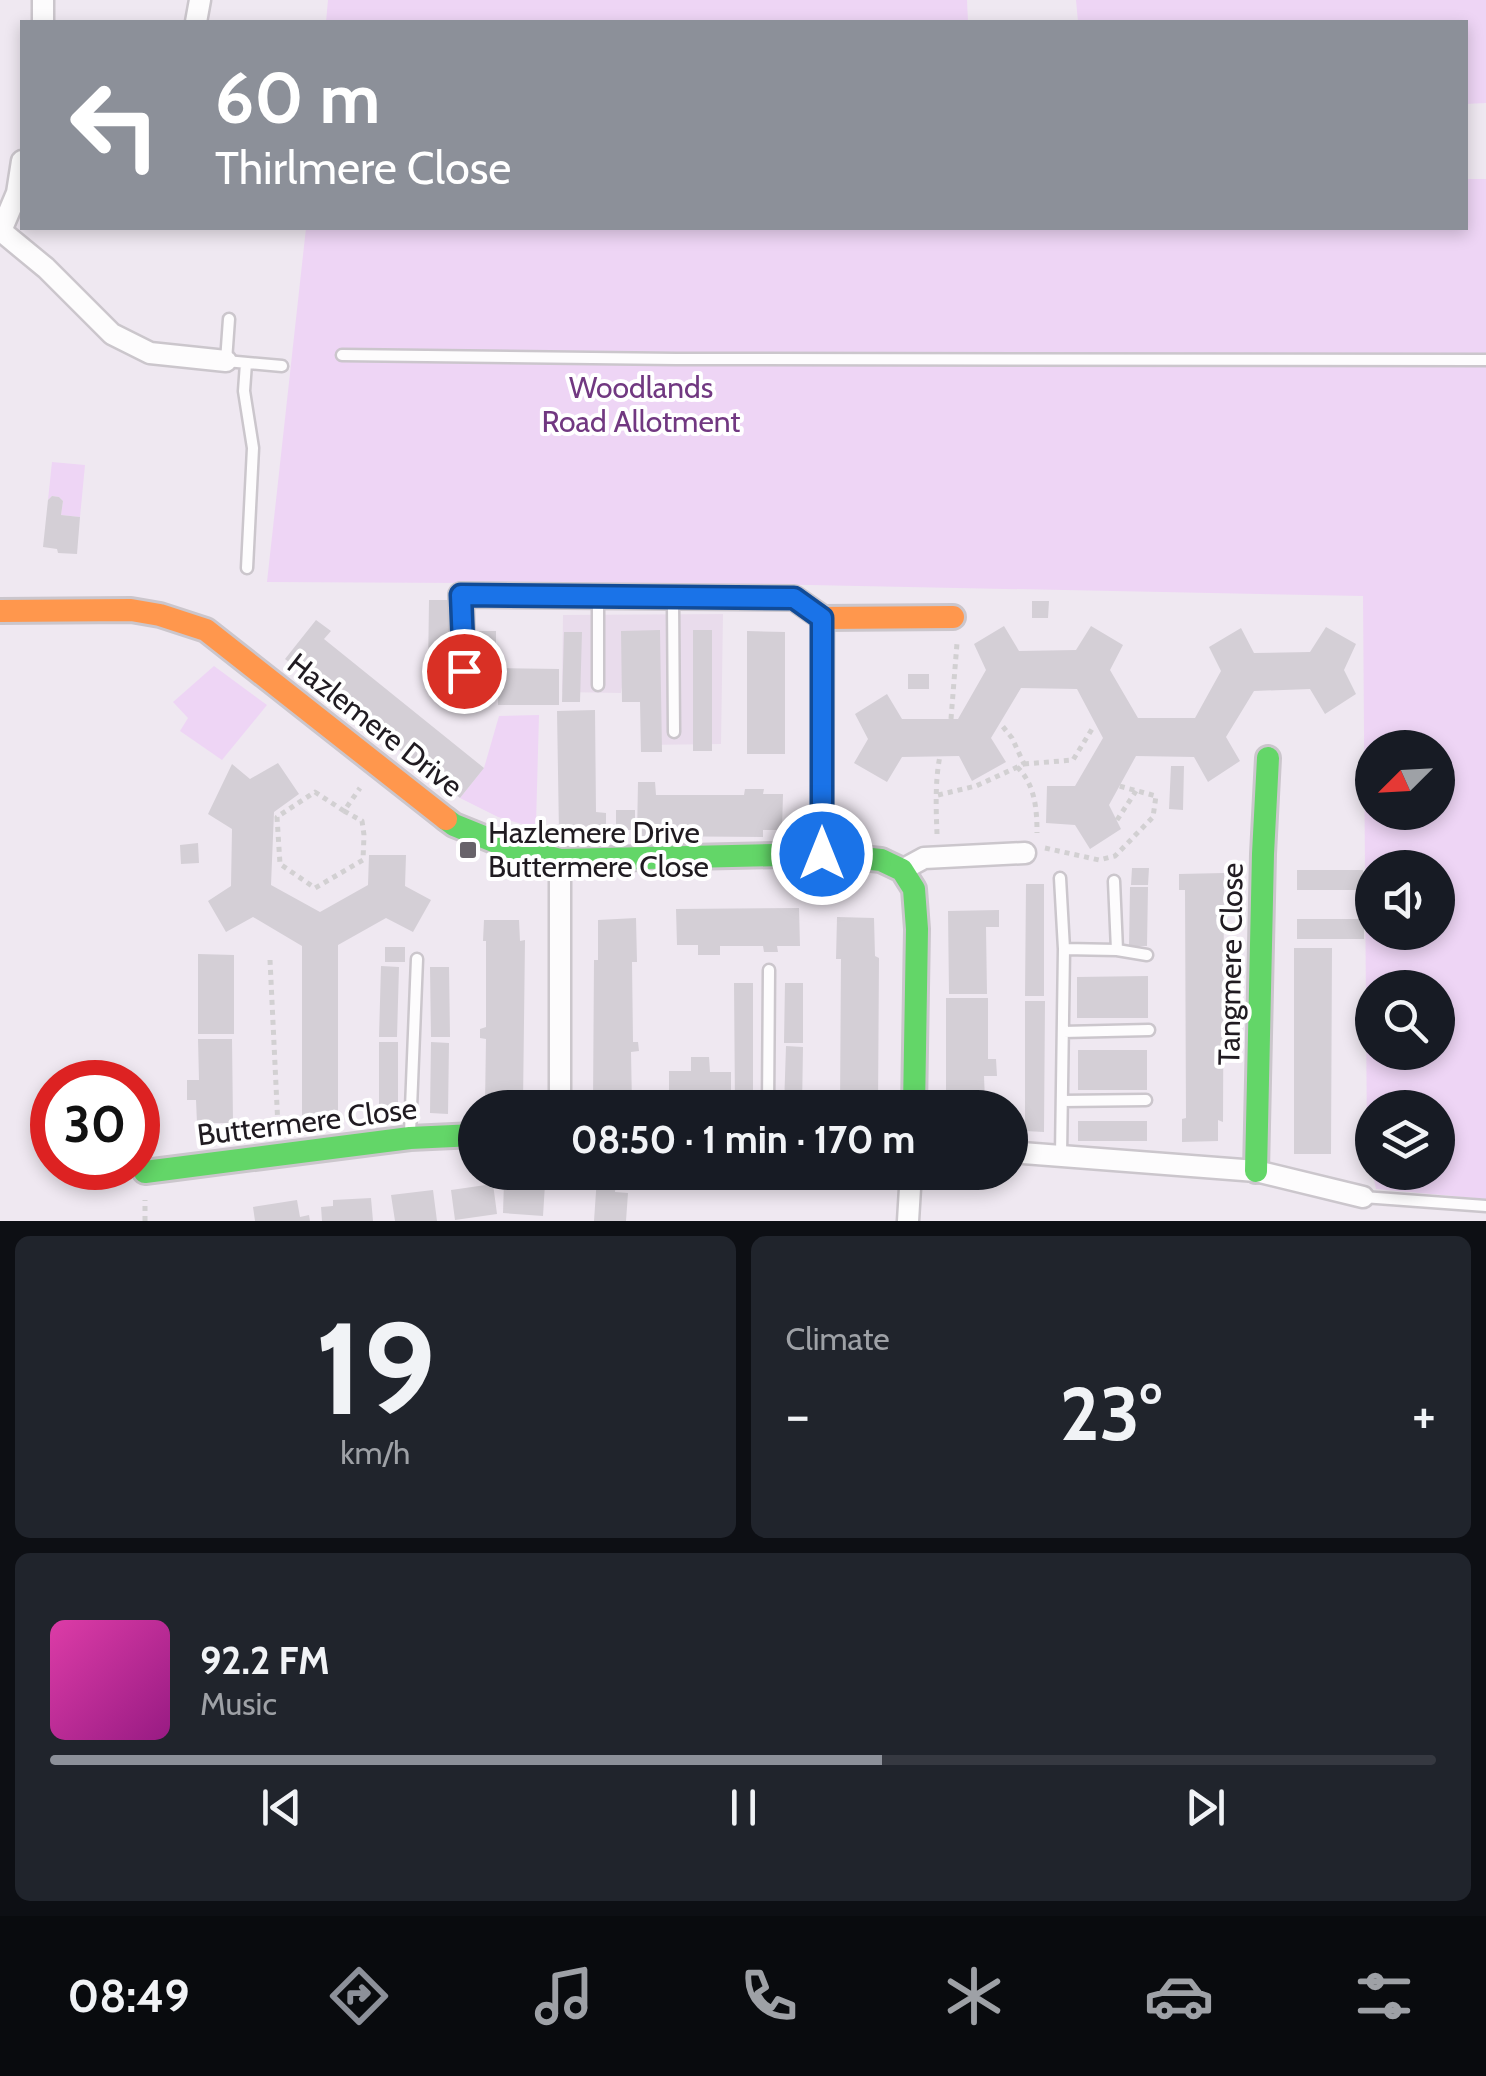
<!DOCTYPE html>
<meta charset="utf-8">
<style>
:root{--surface:#171b24;--page:#20242c;--text:#f1f3f6;--muted:#9ea1a6;--line:#363941;--accent:#8c9099}
body{margin:0;font-family:Cabin,sans-serif;background:var(--page);color:var(--text);height:100vh;display:flex;flex-direction:column;font-size:38px;white-space:nowrap}
*{box-sizing:border-box;margin:0}
p{font-size:32px;color:var(--muted)}
.icon{flex:none;width:55px;height:55px;fill:none;stroke:currentColor;stroke-width:2;stroke-linecap:round;stroke-linejoin:round}
.map{position:relative;height:1221px;overflow:hidden}
.drawer{display:flex;flex-direction:column;gap:15px;padding:15px;background:#0d0f14;flex:1}
.drawer>*{flex:none}
.hud{position:absolute;left:20px;top:20px;width:1448px;height:210px;border-radius:0px;box-shadow:0 5px 15px #0003;background:#8c9099;color:#fff;overflow:hidden}
.needle{width:65px;rotate:246deg}
.tools{position:absolute;left:1355px;top:730px;display:grid;gap:20px}
.tools a{display:grid;place-items:center;width:100px;height:100px;border-radius:50%;background:var(--surface);box-shadow:0 5px 15px #0003;font-size:50px}
.speed{position:absolute;left:30px;top:1060px;display:flex;gap:20px;font-size:50px;font-weight:700;text-align:center}
.speed>*{display:grid;place-content:center;width:130px;height:130px;border-radius:50%;background:var(--surface);box-shadow:0 5px 15px #0003;line-height:1}
.speed .limit{border:15px solid #d22;background:#fff;color:#111}
.pin{position:absolute;display:grid;place-items:center;width:85px;height:85px;color:#fff;margin:-42px;border:5px solid #fff;border-radius:50%;box-shadow:0 2px 10px #0007}
.me{position:absolute;width:110px;margin:-55px;rotate:0deg;stroke-linejoin:round;filter:drop-shadow(0 0 8px #0008)}
.turn{display:flex;align-items:center;gap:35px;height:210px;padding:0 30px;font-size:45px}
.turn .icon{width:130px;height:130px;stroke-width:2.5}
.turn b{display:block;font-size:70px;line-height:85px}
.big{font-size:75px;font-weight:700;line-height:1.1}
.drawer .tile{flex:1;display:flex;flex-direction:column;justify-content:center;gap:15px;min-width:0;padding:0 35px;border-radius:15px;background:var(--page)}
.drawer .dial{align-items:center;gap:0}
.dial b{font-size:130px;line-height:1}
.song{display:flex;align-items:center;gap:30px}
.cover{width:120px;height:120px;border-radius:15px;background:linear-gradient(135deg,hsl(320 70% 55%),hsl(310 70% 35%))}
.played{height:10px;border-radius:5px;background:linear-gradient(90deg,var(--accent) 60%,var(--line) 60%)}
.keys{display:flex;justify-content:space-around;direction:ltr}
.heat{display:flex;justify-content:space-between;align-items:center;font-size:55px;direction:ltr}
.drawer .tiles{flex:1;display:grid;gap:15px;grid-template-columns:1fr 1fr}
.tile:last-child{grid-column:span 2}
.trip{position:absolute;left:458px;top:1090px;width:570px;height:100px;border-radius:50px;background:var(--surface);box-shadow:0 5px 15px #0003;font-weight:700;line-height:100px;text-align:center}
.dock{display:flex;height:160px;justify-content:space-around;align-items:center;background:#090b0e;color:var(--muted)}
.dock .icon{width:70px;height:70px}
.dock .active{color:var(--accent)}
.dock b{font-size:45px;color:var(--text)}
.map>svg:first-child{display:block}
</style>
<div class="map">
<svg width="1486" height="1221" viewBox="0 0 1486 1221">
<rect width="100%" height="100%" fill="#efe8f1"/>
<!-- built -->
<path fill="#e9dcec" d="M723,614l-2,130 -78,1 -1,-59h-20l-1,7 -59,-1 1,-77z"/>
<!-- green -->
<path fill="#eed5f5" fill-rule="evenodd" d="M328,0h639l1,22h-642z
M1076,0h410v103l-21,1v-82h-387z
M1465,179h21v1020l-110,-10 -9,-42 -4,-551 -553,-11 -543,-3 39,-354h1159zM1372,748h66v64h-66zM1372,868h66v64h-66zM1372,988h66v64h-66zM1372,1108h66v64h-66z
M52,462l33,3 -5,52 -19,-2 2,-14 -4,-4 -7,-1 -4,4z
M214,666l53,39 -45,55 -42,-29 8,-13 -15,-16z
M539,715l-3,109 -4,3 -34,-10 -38,-19 24,-30 15,-52z"/>
<!-- building -->
<path fill="#d4cfd6" d="M52,496l7,1 4,4 -2,14 19,2 -3,37 -19,-1 -1,-4 -14,-2 5,-47z
M429,600h19v71h-20z
M1032,601h17l-1,17h-16z
M316,620l15,11 -7,8 160,129 -24,30 -175,-139z
M1004,626l15,25 57,-1 15,-24 32,19 -13,25 28,48h57l26,-47 -12,-24 32,-19 13,25 56,-1 16,-25 30,17 -12,26 12,24 -31,20 -15,-25 -56,2 -28,46 14,24 -32,21 -14,-25 -58,-1 -27,49 12,24 -31,20 -15,-24 -29,-2 1,-37h28l28,-48 -26,-49 -56,-1 -30,50 15,24 -34,19 -13,-25 -57,1 -15,25 -33,-19 14,-24 -13,-25 32,-20 15,25h56l28,-49 -12,-26z
M660,630l2,122h-21l-1,-50h-18l-1,-71z
M693,630h19v121h-19z
M479,631h17v59l-17,-1z
M747,631l38,1v122h-38z
M564,632h18l-2,70h-18z
M499,668l60,1v36h-61z
M908,674h21v15h-21z
M595,710l1,102 10,1v14h-11v6h-36l-2,-122z
M278,763l21,31 -25,18 -3,73 49,27 48,-27 1,-30h37l-1,31 26,14 -18,32 -27,-14 -48,27v170l-36,2v-171l-49,-29 -27,15 -18,-31 23,-15 1,-57 -24,-15 24,-50 18,15z
M1171,766h13l-1,44 -14,-1z
M638,782h17l1,13h88l1,-6h19l-1,5h20l-1,36h-19v7l-126,-1z
M616,810h19v20h-19z
M198,843l1,20 -18,1 -1,-19z
M1132,868h17l-1,17h-17z
M1297,870h66v20h-66z
M1224,873l-1,249 -5,-2v21l-36,1v-23l4,-1 -1,-228h-6v-16z
M1026,884h18v112h-19z
M1130,887h18l-1,59h-18z
M799,908l1,38h-23l1,6h-14l-1,-6h-43v9h-22v-10h-21l-1,-36z
M999,910v17h-13l1,67h-38l-1,-83z
M837,917l37,1 1,38 4,2 -1,150h-38l1,-149h-5z
M636,918l1,44h-5l1,80h5l1,9 -8,1 1,53h-39l1,-145h4v-40z
M1297,919h67v20h-67z
M484,920h35l1,21 5,-1 -2,164h-38l1,-65 -6,-1v-9l6,-2v-86h-3z
M385,947h20v15h-20z
M1294,948h38l-1,206h-37z
M198,954l36,1v79h-36z
M381,966l18,1 -2,70h-18z
M430,967h19l1,70h-19z
M1148,976v42h-71v-41z
M734,983h19v123h-18z
M785,983h18v60h-19z
M946,998h42v61h8l1,17h-13l1,25h12v7h-51z
M1025,1001h20l-1,131 -19,-1z
M198,1039h34l1,84h-36l-1,-23h-9v-20h12z
M379,1042h19v71h-19z
M431,1042l18,1 -1,71 -18,-1z
M786,1046l17,1 -1,61 -18,-1z
M1078,1050h69v40h-69z
M691,1057h18l1,15h21v36h-62v-37h22z
M1078,1121h69v20h-69z
M597,1177l19,1 -1,14 13,1 -2,28h-32z
M504,1181l41,3 -2,32 -40,-3z
M493,1184l4,30 -42,6 -4,-30z
M433,1190l4,31h-42l-4,-26z
M371,1198l2,23h-51l-1,-14 12,-1v-6z
M297,1200l3,17 9,-2 1,6h-55l-2,-14z"/>
<g fill="none" stroke-linecap="round" stroke-linejoin="round">
<!-- lane casing -->
<g stroke="#cbc6cc" stroke-width="15">
<path id="lane" d="M229,319l-3,42 56,5
M342,355l334,4 810,1
M246,363l-2,28 9,57 -6,120
M598,601v84
M673,603l1,129
M1060,878l4,71 -3,206
M1064,949l53,1 -3,-69
M1117,950l30,5
M1063,1032l86,-2
M1062,1101l84,-1
M768,1108l1,-138
M410,1133l7,-174
M1363,1197l123,9"/>
</g>
<!-- street casing -->
<g stroke="#cbc6cc" stroke-width="25">
<path id="street" d="M43,0v22
M196,22l4,-22
M1,231l45,37 66,66 38,19 76,8
M0,233l17,-40 5,-32
M822,854l1,-236
M560,860v248
M902,870l22,-12 101,-5
M1010,1152l246,19 107,26
M908,1221l3,-49"/>
</g>
<!-- fast casing -->
<g stroke="#cbc6cc" stroke-width="28">
<path id="fast" d="M446,819l8,6 52,21 54,14 262,-6 59,6 21,10 12,19 3,40 -3,179
M1256,1171l7,-317 5,-96
M145,1172l265,-34 65,-3"/>
</g>
<!-- slow casing -->
<g stroke="#cbc6cc" stroke-width="28">
<path id="slow" d="M0,611l131,-1 29,5 46,15 240,189
M463,671l-2,-76 333,3 29,20 130,-1"/>
</g>
<!-- path -->
<path stroke="#d2d0d2" stroke-width="5" stroke-dasharray="5 5" stroke-linecap="butt" d="M951,719l6,-76
M1024,764l49,-4 19,-31
M1017,767c18,17 20,42 20,66
M938,795l38,-9 48,-22 -12,-26 -12,-15
M344,811l18,10 2,14 -1,25 -48,28 -35,-24 -3,-47 38,-25 29,19 16,-23
M1117,820l19,-29
M937,834c-1,-26 -2,-54 3,-78
M1045,848l54,12 16,-4 38,-39 3,-21 -37,-10
M270,960l8,167
M145,1221v-21"/>
<!-- lane -->
<use href="#lane" stroke="#fdfcfd" stroke-width="10"/>
<!-- street -->
<use href="#street" stroke="#fdfcfd" stroke-width="20"/>
<!-- fast -->
<use href="#fast" stroke="#63d668" stroke-width="22"/>
<!-- slow -->
<use href="#slow" stroke="#ff974d" stroke-width="22"/>
</g>
<g fill="none" stroke-linecap="round" stroke-linejoin="round">
<!-- route casing -->
<g stroke="#114b97" stroke-width="25">
<path id="route" d="M464,671l-3,-76 333,3 28,20v236"/>
</g>
<!-- route -->
<use href="#route" stroke="#1a73e8" stroke-width="18"/>
</g>
<!-- markers -->
<rect fill="#68636a" stroke="#fff" stroke-width="4" x="458" y="840" width="20" height="20" rx="5"/>
<g text-anchor="middle" stroke-width="8" stroke-linejoin="round" paint-order="stroke">
<!-- park labels -->
<g font-size="30" fill="#713881" stroke="#fff">
<text x="641" y="398">Woodlands<tspan x="641" dy="34">Road Allotment</tspan></text>
</g>
<!-- street labels -->
<g font-size="30" fill="#201b21" stroke="#fff">
<text transform="translate(375 725) rotate(38)" y="10">Hazlemere Drive</text>
<text transform="translate(1231 964) rotate(-89)" y="10">Tangmere Close</text>
<text transform="translate(307 1122) rotate(-7)" y="10">Buttermere Close</text>
</g>
<!-- poi labels -->
<g font-size="30" fill="#201b21" stroke="#fff" text-anchor="start">
<text x="488" y="843">Hazlemere Drive<tspan x="488" dy="34">Buttermere Close</tspan></text>
</g>
</g>
</svg>
<div class="tools">
<a><svg class="needle" viewBox="-14 -14 28 28"><path d="M0-13l5 13h-10z" fill="#e53935"/><path d="M0 13l5-13h-10z" fill="#9ea1a6"/></svg></a>
<a><svg class="icon" aria-label="sound" viewBox="0 0 24 24"><path d="M4 9h4l5-4v14l-5-4H4zM17 9q2 3 0 6"/></svg></a>
<a><svg class="icon" aria-label="search" viewBox="0 0 24 24"><circle cx="10" cy="10" r="6"/><path d="M15 15l6 6"/></svg></a>
<a><svg class="icon" aria-label="layers" viewBox="0 0 24 24"><path d="M12 4l9 5-9 5-9-5zM3 14l9 5 9-5"/></svg></a>
</div>
<div class="speed"><div class="limit">30</div></div>
<div class="pin" style="left:464px;top:671px;background:#d93025"><svg class="icon" aria-label="arrive" viewBox="0 0 24 24"><path d="M6 21V4h12l-3 4 3 4H6"/></svg></div>
<svg class="me" style="left:822px;top:854px" viewBox="-20 -20 40 40"><circle r="17" fill="#1a73e8" stroke="#fff" stroke-width="3"/><path d="M0-11L8 9 0 5-8 9z" fill="#fff"/></svg>
<div class="trip">08:50 · 1 min · 170 m</div>
<div class="hud">
<div class="turn"><svg class="icon" aria-label="left" viewBox="0 0 24 24"><path d="M17 20v-9H6M10 6l-5 5 5 5"/></svg><div><b>60 m</b>Thirlmere Close</div></div>
</div>
</div>
<section class="drawer">
<div class="tiles">
<div class="tile dial"><b>19</b><p>km/h</p></div>
<div class="tile"><p>Climate</p>
<div class="heat"><a>−</a><b class="big">23°</b><a>+</a></div>
</div>
<div class="tile">
<div class="song"><i class="cover"></i><div><b>92.2 FM</b><p>Music</p></div></div>
<div class="played"></div>
<div class="keys"><svg class="icon" aria-label="previous" viewBox="0 0 24 24"><path d="M18 5L8 12l10 7zM5 5v14"/></svg><svg class="icon" aria-label="pause" viewBox="0 0 24 24"><path d="M8 5v14M16 5v14"/></svg><svg class="icon" aria-label="next" viewBox="0 0 24 24"><path d="M6 5l10 7-10 7zM19 5v14"/></svg></div>
</div>
</div>
</section>
<nav class="dock">
<b>08:49</b>
<svg class="icon active" aria-label="directions" viewBox="0 0 24 24"><path d="M12 3l9 9-9 9-9-9zM9 14v-3h6M13 9l2 2-2 2"/></svg>
<svg class="icon" aria-label="music" viewBox="0 0 24 24"><path d="M9 18V5l10-2v13"/><circle cx="6" cy="18" r="3"/><circle cx="16" cy="16" r="3"/></svg>
<svg class="icon" aria-label="phone" viewBox="0 0 24 24"><path d="M5 4h4l2 5-3 2q2 4 5 5l2-3 5 2v4C11 20 4 13 5 4z"/></svg>
<svg class="icon" aria-label="climate" viewBox="0 0 24 24"><path d="M12 3v18M4 7l16 10M4 17L20 7"/></svg>
<svg class="icon" aria-label="car" viewBox="0 0 24 24"><path d="M5 17H2v-5l4-1 3-4h7l3 4 3 1v5h-3M9 17h6M6 11h13"/><circle cx="7" cy="17" r="2"/><circle cx="17" cy="17" r="2"/></svg>
<svg class="icon" aria-label="filters" viewBox="0 0 24 24"><path d="M4 7h16M4 17h16"/><circle cx="9" cy="7" r="2"/><circle cx="15" cy="17" r="2"/></svg>
</nav>
